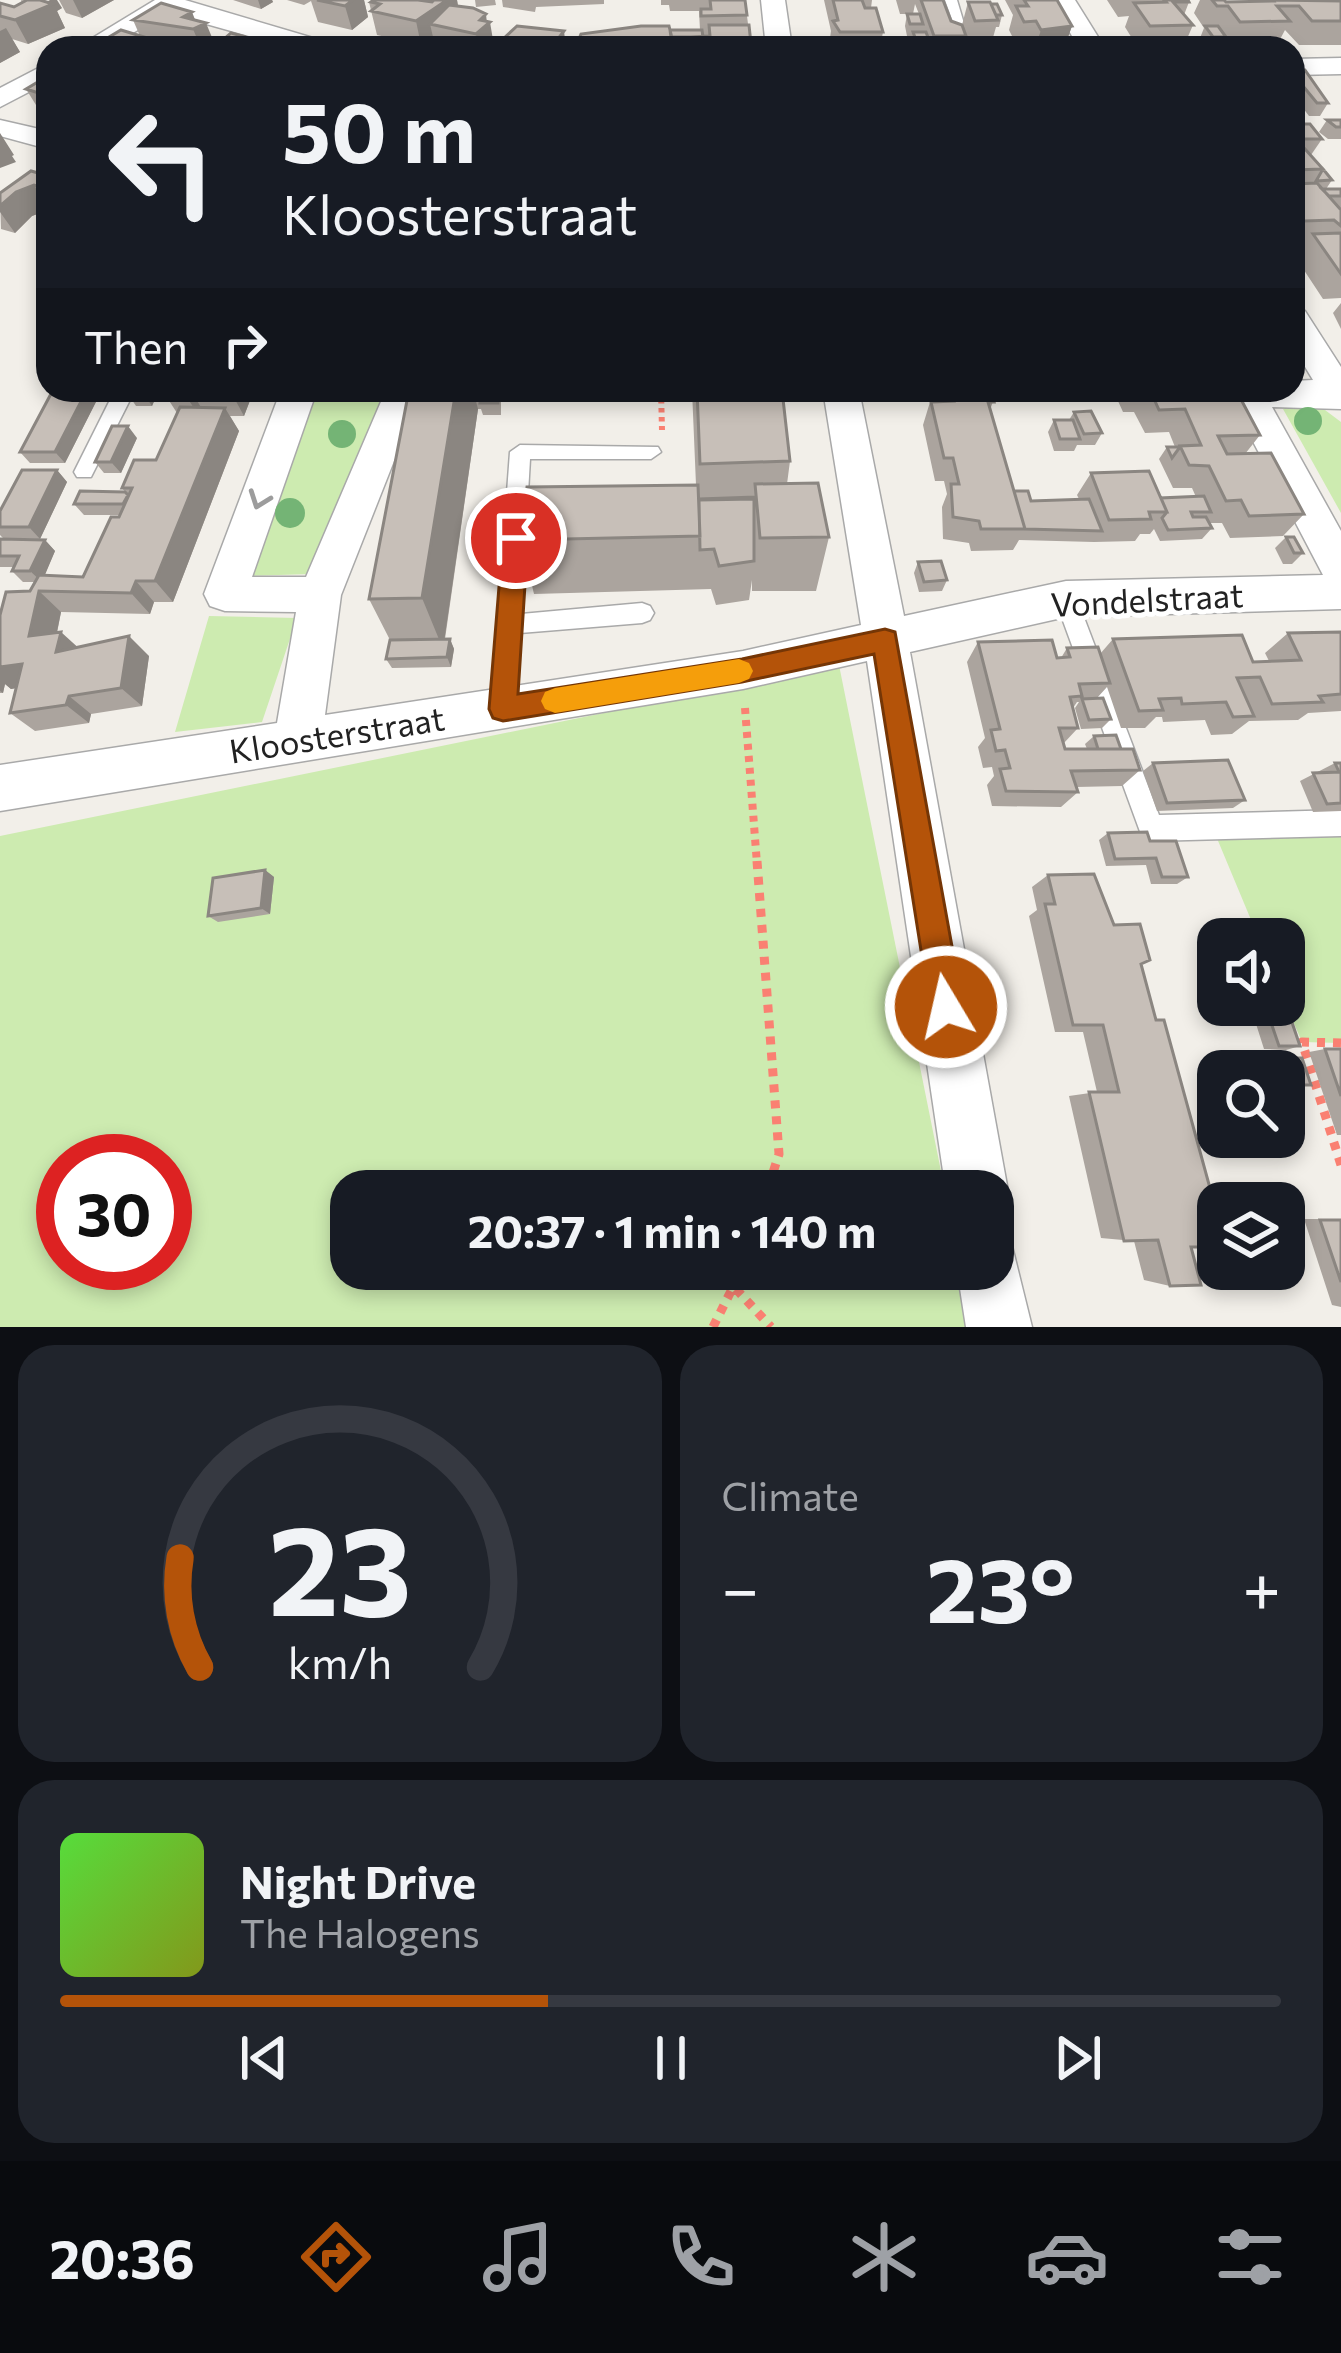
<!DOCTYPE html>
<meta charset="utf-8">
<style>
:root{--surface:#171b24;--page:#20242c;--text:#f1f3f6;--muted:#9ea1a6;--line:#363941;--accent:#b45309}
body{margin:0;font-family:Commissioner,sans-serif;background:var(--page);color:var(--text);height:100vh;display:flex;flex-direction:column;font-size:45px;white-space:nowrap}
*{box-sizing:border-box;margin:0}
p{font-size:39px;color:var(--muted)}
.icon{flex:none;width:66px;height:66px;fill:none;stroke:currentColor;stroke-width:2;stroke-linecap:round;stroke-linejoin:round}
.map{position:relative;height:1327px;overflow:hidden}
.details{display:flex;flex-direction:column;gap:18px;padding:18px;background:#0d0f14;flex:1}
.details>*{flex:none}
.banner{position:absolute;left:36px;top:36px;width:1269px;height:366px;border-radius:36px;box-shadow:0 6px 18px #0003;background:#171b24;color:var(--text);overflow:hidden}
.controls{position:absolute;left:1197px;top:918px;display:grid;gap:24px}
.controls a{display:grid;place-items:center;width:108px;height:108px;border-radius:24px;background:var(--surface);box-shadow:0 6px 18px #0003;font-size:60px}
.speed{position:absolute;left:36px;top:1134px;display:flex;gap:24px;font-size:60px;font-weight:700;text-align:center}
.speed>*{display:grid;place-content:center;width:156px;height:156px;border-radius:50%;background:var(--surface);box-shadow:0 6px 18px #0003;line-height:1}
.speed .limit{border:18px solid #d22;background:#fff;color:#111}
.pin{position:absolute;display:grid;place-items:center;width:102px;height:102px;color:#fff;margin:-51px;border:6px solid #fff;border-radius:50%;box-shadow:0 3px 12px #0007}
.me{position:absolute;width:132px;margin:-66px;rotate:351deg;stroke-linejoin:round;filter:drop-shadow(0 0 9px #0008)}
.turn{display:flex;align-items:center;gap:42px;height:252px;padding:0 48px;font-size:54px}
.turn .icon{width:156px;height:156px;stroke-width:2.5}
.turn b{display:block;font-size:84px;line-height:102px}
.then{display:flex;align-items:center;height:114px;padding:0 48px;background:#0003;gap:24px;font-size:45px}
.big{font-size:90px;font-weight:700;line-height:1.1}
.details .widget{flex:1;display:flex;flex-direction:column;justify-content:center;gap:18px;min-width:0;padding:0 42px;border-radius:36px;background:var(--page)}
.details .dial{align-items:center;gap:0}
.dial svg{height:312px;overflow:visible;fill:none;stroke:var(--line);stroke-width:7;stroke-linecap:round;text-anchor:middle}
.dial text{fill:var(--text);stroke:none}
.song{display:flex;align-items:center;gap:36px}
.cover{width:144px;height:144px;border-radius:18px;background:linear-gradient(135deg,hsl(110 70% 55%),hsl(70 70% 35%))}
.played{height:12px;border-radius:6px;background:linear-gradient(90deg,var(--accent) 40%,var(--line) 40%)}
.keys{display:flex;justify-content:space-around;direction:ltr}
.heat{display:flex;justify-content:space-between;align-items:center;font-size:66px;direction:ltr}
.details .tiles{flex:1;display:grid;gap:18px;grid-template-columns:1fr 1fr}
.widget:last-child{grid-column:span 2}
.trip{position:absolute;left:330px;top:1170px;width:684px;height:120px;border-radius:36px;background:var(--surface);box-shadow:0 6px 18px #0003;font-weight:700;line-height:120px;text-align:center}
.tab-bar{display:flex;height:192px;justify-content:space-around;align-items:center;background:#090b0e;color:var(--muted)}
.tab-bar .icon{width:84px;height:84px}
.tab-bar .current{color:var(--accent)}
.tab-bar b{font-size:54px;color:var(--text)}
.map>svg:first-child{display:block}
</style>
<div class="map">
<svg width="1341" height="1327" viewBox="0 0 1341 1327">
<rect width="100%" height="100%" fill="#f2efe9"/>
<!-- grass -->
<path fill="#cdebb0" fill-rule="evenodd" d="M310,390h81l-80,184 -64,2z
M1296,404h21l24,18v91l-58,-104z
M209,616l88,2 -35,104 -87,10z
M839,665l106,526h-594v78h610l6,58h-967v-491zM63,1161h102v102h-102z
M1341,823v220l-39,-1 -18,-42v-61h-25l-48,-115z"/>
<g fill="none" stroke-linecap="round" stroke-linejoin="round">
<!-- service casing -->
<g stroke="#a9a9a9" stroke-width="3">
<path id="service" d="M945,0h12l8,27h-10z
M115,390h20l-44,87h-14l-3,-5z
M520,445l138,2 3,5 -10,7h-121l-9,155 121,-11 8,3 4,7 -4,7 -8,3 -122,10 -5,76 -3,8 -9,3 -9,-3 -3,-8 19,-257z
M1066,590l8,2 3,7 82,216 182,-5v26l-190,5 -9,-4 -87,-238 3,-7z"/>
</g>
<!-- minor casing -->
<g stroke="#a9a9a9" stroke-width="3">
<path id="minor" d="M155,0h30l145,43 4,5h-42l-125,-35 -60,35h-31z
M761,0h24l7,48h-26z
M1051,0h24l30,48h-26z
M1341,58v16l-48,1v-16z
M48,63v19l-48,25v-19z
M0,120l48,11v18l-48,-13z
M1293,308l12,3 36,56v42l-69,-2 69,124v78l-275,8 -156,35 98,539 -9,22 -6,2v-24h-47l-79,-530 -124,28 -743,122v-46l277,-42 19,-111 -71,-1 -15,-5 -6,-12 77,-204h36l-65,187h54l80,-187h36l-81,205 -16,120 418,-64 118,-26 -38,-235h36l45,226 162,-35 257,-6 -97,-185h67v-9l20,-1 -20,-33z
M993,1239l19,7 20,81h-66l-9,-58h36z"/>
</g>
<!-- path-far2 -->
<path stroke="#fa8072" stroke-width="6" stroke-dasharray="4.5 4.5" stroke-linecap="butt" d="M661,390l1,40"/>
<!-- path-far1 -->
<path stroke="#fa8072" stroke-width="8" stroke-dasharray="6 6" stroke-linecap="butt" d="M745,708l12,156"/>
<!-- path -->
<path stroke="#fa8072" stroke-width="9" stroke-dasharray="8 8" stroke-linecap="butt" d="M757,861l22,293 -12,37
M1341,1043l-39,-1 39,123
M736,1289l35,38
M713,1327l29,-58"/>
<!-- service -->
<use href="#service" fill="#fff" fill-rule="evenodd"/>
<!-- minor -->
<use href="#minor" fill="#fff" fill-rule="evenodd"/>
</g>
<!-- trees -->
<g fill="#74b475">
<circle cx="1308" cy="421" r="14"/>
<circle cx="342" cy="434" r="14"/>
<circle cx="290" cy="513" r="15"/>
</g>
<!-- wall -->
<path fill="#aba49e" d="M21,0l41,8 -5,3 8,17 -37,16 -16,-5 8,13 -20,11v-60l14,4 8,-4z
M59,0h55l-32,18 -16,-5z
M233,0h39l1,2 -12,7z
M287,0h77l4,17 -16,13 -34,-8 -7,-21 -7,4z
M371,0h86l1,6 29,15 7,25 -3,2h-56l-2,-11 -12,8 -44,-10 -8,-33z
M475,0h20l1,5 -20,2z
M502,0h102v4l-68,3 -1,5 -32,-5z
M661,0h84l6,48h-171l90,-18h30l-1,-19h-29l-1,-6h-8z
M824,0h48l-1,8 12,24 -3,16h-49l-2,-3 2,-14z
M896,0h47l8,21 11,4 6,-23 34,13 -3,12h-3l-6,21h-59l-1,-3 -1,3h-17v-12h-5l-2,-10 2,-12h12l-4,-10 -2,10h-13z
M1005,0h52l15,26 -8,22h-34l-1,-3 -12,1 -8,-16 4,-15z
M1107,0h81l1,2 -5,13 9,10 -10,23h-45l-13,-21 4,-11 -11,1z
M1200,0h24l2,2 115,-2v45h-42l-14,-15 -8,15 -49,1 -4,-5 -3,7h-15l-6,-10 4,-10 -10,-15z
M133,20h63l20,27 31,-10 61,11h-148l2,-1 -15,-3 -46,3 -2,-4 41,-7z
M503,39l63,9h-62z
M1293,71l35,32 -8,13h-11l-16,-21z
M48,76v39l-7,-2 -15,-24z
M1327,120h14v19h-13l-9,-7z
M1293,124l29,15 -11,16 21,25 -6,9h15v19h-2l2,2v88l-18,1 -27,-41 9,-13h-12z
M48,170v40l-16,6 -17,17 -14,-4 -1,-36z
M1341,303v26l-8,-16z
M53,390h49l-37,73h-35l-10,-11z
M129,390h30l-7,16h-16l-8,-12z
M172,390h82l-10,26h-14l9,15 -66,171h-19l-4,12 -89,-2 -4,21 20,14 72,9 -7,50 -51,8 -2,9 -54,8 -25,-18 6,-25 -5,1 -6,-5 -2,9h-3v-78l30,-24 5,-9h-12l-11,-11 2,-4h-14v-28l45,1 10,11 -11,25 39,1 37,-62h-36l-10,-11 51,-12 -3,-4 34,-28 21,-47 -9,-14z
M409,390h205v6l-113,2v17h-18l-2,-6h-3l-33,230h5l4,10 -3,18 -59,1 -6,-9 4,-19 -21,-41z
M692,390h90l8,71 -3,23 42,53 -13,54h-64v-11l-3,20 -33,5 -5,-16 -177,5 -13,-54 175,-55z
M914,390h83l-7,20 24,81 17,10 48,-2 -2,-4 14,-22 70,25 35,-1 -4,-9h-19l-14,-29 8,-12h8l-6,-15 -24,1 -11,-21h-11l-10,-22h123l24,45 -15,19 59,60 -21,22 -53,2 -8,-15h-13l3,5 -10,11 -42,2 -6,-12 -4,5h-10l-5,7 -41,1 -75,-2 -6,10 -42,1 -2,-8 -26,-4 -1,-32 5,-13 -3,-13h-9l-12,-56 7,-23h-13z
M1074,412l28,21 -7,12h-18l-3,6h-20l-6,-19 6,-12h15z
M137,438l-16,35h-17l-9,-11z
M57,470l10,12 -27,57 -37,-1 -3,-3v-24z
M1286,537l17,16 -11,11h-9l-8,-16z
M918,562l29,18 -5,11 -23,1 -5,-19z
M1341,632v79l-33,2 -10,7 -49,1 -17,13 -21,1 -6,-15 -42,2 -1,-5h-6l-11,11h-24l-14,-41 -10,11 14,21 -9,9 -21,1 -6,-21 4,-6h-2l-4,6 5,20 -15,16 2,5h22l-2,-5 9,-8 27,13 19,21 -18,16 -46,1 2,5 -17,15 -69,-1 -5,-21 7,-9 -2,-9 -9,1 -5,-21 7,-9 -18,-76 11,-20 79,16h4l6,-10 33,6 13,-15 140,23 16,-1 -4,-8 23,-20z
M1153,763l92,37 -12,8 -76,3 -14,-40z
M1335,763h6v48l-28,1 -13,-31z
M1108,833l42,8 38,36 -11,7h-26l-5,-19 -40,1 -7,-26z
M265,870l9,7 -4,37 -52,8 -10,-6z
M1048,875l66,50 27,40 70,245 -41,76 -26,-6 -10,-39 -33,-3 -32,-142 28,-4 -14,-60h-28l-26,-116 8,-6 -5,-23z
M1250,1005h34l16,41 -14,4 -22,-1z
M1325,1049h16v86h-4l-28,-83z
M1278,1058l33,27 -27,2v-16h-17l-4,-10z
M1304,1219h37v88l-9,-2z"/>
<!-- shaded-wall -->
<path fill="#8b8681" d="M50,0h7l5,8 -5,3 8,17 -37,16 -13,-24z
M73,0h41l-32,18z
M258,0h14l1,2 -12,7z
M353,0h11l4,17 -16,13 -7,-24z
M427,0h30l3,18 -30,6 3,13 -12,8 -5,-24z
M192,12l6,15 8,-4 10,24 -15,1 -8,-19 -10,-12z
M486,14l1,10 3,-2 4,24 -3,2h-12l-3,-14 4,-14z
M1072,26l-8,22h-29l6,-18z
M6,28l14,24 -20,11v-32z
M564,31l2,17h-15z
M144,37l5,11 -17,-4z
M0,133l14,22 -2,1 4,6 -16,6z
M34,185l14,22v3l-16,6 -17,17 -15,-21v-6l16,-14z
M87,390h15l-37,73 -10,-11z
M146,390h13l-7,16 -8,-12z
M232,390h22l-10,26 -13,-24z
M456,390h17l5,19 -35,240 -21,-51z
M192,392l14,24 -3,6 -15,-23z
M225,408l14,23 -66,171 -18,-21z
M128,426l9,12 -16,35 -10,-11z
M57,470l10,12 -27,57 -11,-12z
M45,540l10,11 -13,31 -12,-11z
M136,581l18,21 -4,12 -19,-21z
M39,591l22,21 -9,44 -23,-20z
M61,632l22,20h-27z
M129,636l20,20 -7,50 -21,-18z
M0,637l22,27 24,19 -35,6 -6,-5 -2,9 -3,-2z
M450,639l4,10 -3,18 -4,-10z
M69,696l22,18 -2,9 -23,-18z
M265,870l9,7 -4,37 -9,-6z"/>
<!-- building -->
<path fill="#c7bfb8" stroke="#8b8681" stroke-width="3" d="M27,0h13l13,4 -38,16 -15,-4v-13l14,4z
M317,0h36l-8,6z
M374,0h44l14,2 2,-2h13l-31,21 -45,-10 9,-7 -9,-2z
M710,0h35l2,15 -46,1v-7h10z
M833,0h29l3,8h11l7,24h-43l-7,-11 5,-1z
M921,0h22l8,21 11,4 4,11h-32z
M1024,0h33l15,26 -31,4 -5,-9 -12,1 -8,-16h12z
M1164,0h24l1,2h-16l20,23 -43,1 -16,-23 32,-1z
M1212,0h12l2,2 47,-1 -1,-1 69,1v20h-29l-13,-15h-22l13,15 -50,1 -12,-16h-11z
M968,2h22l8,18 -23,1z
M161,3l31,9 -9,5 23,6 -13,6 -60,-9z
M991,4h6l5,11h-6z
M449,5l24,3 13,6 -6,6 10,2 -14,12 -46,-10z
M907,14h13l3,10h-13z
M709,25h40l2,19 -98,4h-73l-1,-9 2,-5 60,-8h28l3,12 38,-2z
M517,26l47,5 -13,17 -48,-9z
M1205,26h13l8,11h-13z
M121,30l23,7 -12,7 14,4h-46l6,-3 -7,-2z
M670,30h32l1,7h-32z
M913,32h13l4,11h-13z
M231,33l15,4h-5l-16,11h-11z
M241,37l40,2 27,9h-83z
M1305,70l23,33h-11l-24,-29v-3z
M48,76v20l-22,-7z
M1327,120h14v7h-5z
M1293,124h17l12,15h-26l27,30 -30,1z
M1323,169l9,11 -16,1z
M48,170v26l-7,-2 6,-5 -13,-4 -18,7 -16,14v-13l31,-22 11,3z
M1317,183l24,27v16l-7,-6 -30,1 -11,-15v-22z
M1322,189h19v7h-12z
M1341,233v41l-28,-40z
M53,390h34l-32,62h-35z
M129,390h17l-2,4h-16z
M172,390h60l-1,2h-39l-4,7h-20z
M409,390h47l-34,208 -53,1z
M473,390h26l-1,13h-18l1,-6h-6z
M697,390h85l8,71 -90,3z
M951,390h39l4,12h-6l37,127h-44l-2,-8 -26,-4 -2,-33h8l-6,-26h-9l-13,-56 23,-1z
M1150,390h86l24,45 -42,1 9,18 44,-1 33,61 -55,2 -8,-16 -15,1 -17,-35 -20,-1 -9,-19 21,-1 -16,-36 -26,1z
M180,407l45,1 -70,173h-19l-5,12 -92,-2 -10,45 32,-4 -5,20 73,-16 -8,52 -52,8 -3,9 -56,8 12,-49 -22,3v-52l6,-23 24,-1 9,-16 44,2 28,-60h8l13,-29h-10l12,-28h22z
M1091,411l11,22 -18,1 -10,-22z
M1054,420h19l7,19h-20z
M112,426h16l-17,36h-16z
M1167,447h13l-8,11z
M22,470h35l-28,57h-29v-16z
M1149,471l18,41h-18l2,7 -42,1 -18,-47z
M818,483l11,54 -69,1 -5,-54z
M698,485l2,51 -179,4 6,-53z
M80,491l45,1 3,3 -5,9h-49z
M1014,491h14l3,10 58,-2 13,32 -77,-2z
M1204,496l7,16h-20l2,5h13l6,11 -44,2 -6,-12 5,-6 -6,-14z
M754,497v2h-55z
M754,499v62l-35,5 -5,-17 -14,1 -1,-50z
M1286,537h8l9,16h-9z
M0,539l45,1 -15,31h-18l7,-15h-19z
M941,561l6,19 -23,2 -6,-20z
M1341,632v62l-22,2 4,6 -51,2 -12,-27 -23,1 17,38 -21,1 -7,-15 -44,2 -1,-6 -22,1 4,11 -24,1 -26,-72 129,-4 11,27 25,-1 23,-1 -13,-27z
M450,639l-3,18 -61,2 4,-19z
M1052,640l5,18 13,-1 -3,-9 31,-1 12,36 -31,1 3,12 -12,1 8,31h-19l6,21h68l7,21 -69,1 7,21 -72,-1 -6,-22 10,-1 -5,-18 -9,1 -5,-21 9,-1 -22,-87z
M1103,698l8,21 -22,1 -7,-21z
M1116,735l5,14h-23l-4,-13z
M1228,760l17,40 -78,3 -14,-40z
M1335,763h6v40l-14,1 -14,-31 26,-1z
M1147,832l3,9h26l12,36h-26l-6,-19 -41,1 -7,-26z
M265,870l-4,38 -53,8 5,-38z
M1094,874l20,51 26,-1 10,36 -9,4 15,56h8l52,190h-5l6,19 -11,18h-15l10,38 -31,1 -12,-46 -34,1 -35,-149h30l-16,-67h-30l-28,-121h10l-7,-29z
M1284,999l16,47h-21l-14,-41h19z
M1325,1049h16v47z
M1278,1058h24l9,27h-25l-2,-14h-2z
M1320,1220h21v62z"/>
<!-- one-way arrows -->
<defs><path id="oneway-chevron" d="M-2-3.5L2.5 0L-2 3.5" fill="none" stroke-width="1.6" stroke-linecap="round" stroke-linejoin="round" transform="scale(3)"/></defs>
<use stroke="#9c9c9c" href="#oneway-chevron" transform="translate(259 500) rotate(110)"/>
<!-- route -->
<path fill="#b45309" stroke="#753606" stroke-width="3" d="M516,528l12,10 -10,156 224,-35 143,-30 10,3 68,375 -5,12 -12,5 -11,-5 -5,-12 -56,-353 -132,28 -239,39 -10,-3 -4,-9 14,-171z"/>
<!-- slow -->
<path fill="#f59e0b" d="M739,659l10,4 4,8 -4,8 -10,4 -184,30 -10,-4 -4,-8 4,-9 10,-4z"/>
<g text-anchor="middle" stroke-width="10" stroke-linejoin="round" paint-order="stroke">
<!-- street labels -->
<g font-size="33" fill="#222" stroke="#fff">
<text transform="translate(1147 600) rotate(-3)" y="12">Vondelstraat</text>
<text transform="translate(337 735) rotate(-9)" y="12">Kloosterstraat</text>
</g>
</g>
</svg>
<div class="controls">
<a><svg class="icon" aria-label="sound" viewBox="0 0 24 24"><path d="M4 9h4l5-4v14l-5-4H4zM17 9q2 3 0 6"/></svg></a>
<a><svg class="icon" aria-label="search" viewBox="0 0 24 24"><circle cx="10" cy="10" r="6"/><path d="M15 15l6 6"/></svg></a>
<a><svg class="icon" aria-label="layers" viewBox="0 0 24 24"><path d="M12 4l9 5-9 5-9-5zM3 14l9 5 9-5"/></svg></a>
</div>
<div class="speed"><div class="limit">30</div></div>
<div class="pin" style="left:516px;top:538px;background:#d93025"><svg class="icon" aria-label="arrive" viewBox="0 0 24 24"><path d="M6 21V4h12l-3 4 3 4H6"/></svg></div>
<svg class="me" style="left:946px;top:1007px" viewBox="-20 -20 40 40"><circle r="17" fill="#b45309" stroke="#fff" stroke-width="3"/><path d="M0-11L8 9 0 5-8 9z" fill="#fff"/></svg>
<div class="trip">20:37 · 1 min · 140 m</div>
<div class="banner">
<div class="turn"><svg class="icon" aria-label="left" viewBox="0 0 24 24"><path d="M17 20v-9H6M10 6l-5 5 5 5"/></svg><div><b>50 m</b>Kloosterstraat</div></div>
<div class="then">Then<svg class="icon" aria-label="right" viewBox="0 0 24 24"><path d="M7 20v-9h11M14 6l5 5-5 5"/></svg></div>
</div>
</div>
<section class="details">
<div class="tiles">
<div class="widget dial"><svg viewBox="0 0 100 80">
<path d="M14 69A42 42 0 1 1 86 69"/>
<path d="M14 69A42 42 0 0 1 9 41" stroke="#b45309"/>
<text x="50" y="56" font-size="32" font-weight="700">23</text>
<text x="50" y="72" font-size="11">km/h</text>
</svg></div>
<div class="widget"><p>Climate</p>
<div class="heat"><a>−</a><b class="big">23°</b><a>+</a></div>
</div>
<div class="widget">
<div class="song"><i class="cover"></i><div><b>Night Drive</b><p>The Halogens</p></div></div>
<div class="played"></div>
<div class="keys"><svg class="icon" aria-label="previous" viewBox="0 0 24 24"><path d="M18 5L8 12l10 7zM5 5v14"/></svg><svg class="icon" aria-label="pause" viewBox="0 0 24 24"><path d="M8 5v14M16 5v14"/></svg><svg class="icon" aria-label="next" viewBox="0 0 24 24"><path d="M6 5l10 7-10 7zM19 5v14"/></svg></div>
</div>
</div>
</section>
<nav class="tab-bar">
<b>20:36</b>
<svg class="icon current" aria-label="directions" viewBox="0 0 24 24"><path d="M12 3l9 9-9 9-9-9zM9 14v-3h6M13 9l2 2-2 2"/></svg>
<svg class="icon" aria-label="music" viewBox="0 0 24 24"><path d="M9 18V5l10-2v13"/><circle cx="6" cy="18" r="3"/><circle cx="16" cy="16" r="3"/></svg>
<svg class="icon" aria-label="phone" viewBox="0 0 24 24"><path d="M5 4h4l2 5-3 2q2 4 5 5l2-3 5 2v4C11 20 4 13 5 4z"/></svg>
<svg class="icon" aria-label="climate" viewBox="0 0 24 24"><path d="M12 3v18M4 7l16 10M4 17L20 7"/></svg>
<svg class="icon" aria-label="car" viewBox="0 0 24 24"><path d="M5 17H2v-5l4-1 3-4h7l3 4 3 1v5h-3M9 17h6M6 11h13"/><circle cx="7" cy="17" r="2"/><circle cx="17" cy="17" r="2"/></svg>
<svg class="icon" aria-label="filters" viewBox="0 0 24 24"><path d="M4 7h16M4 17h16"/><circle cx="9" cy="7" r="2"/><circle cx="15" cy="17" r="2"/></svg>
</nav>
